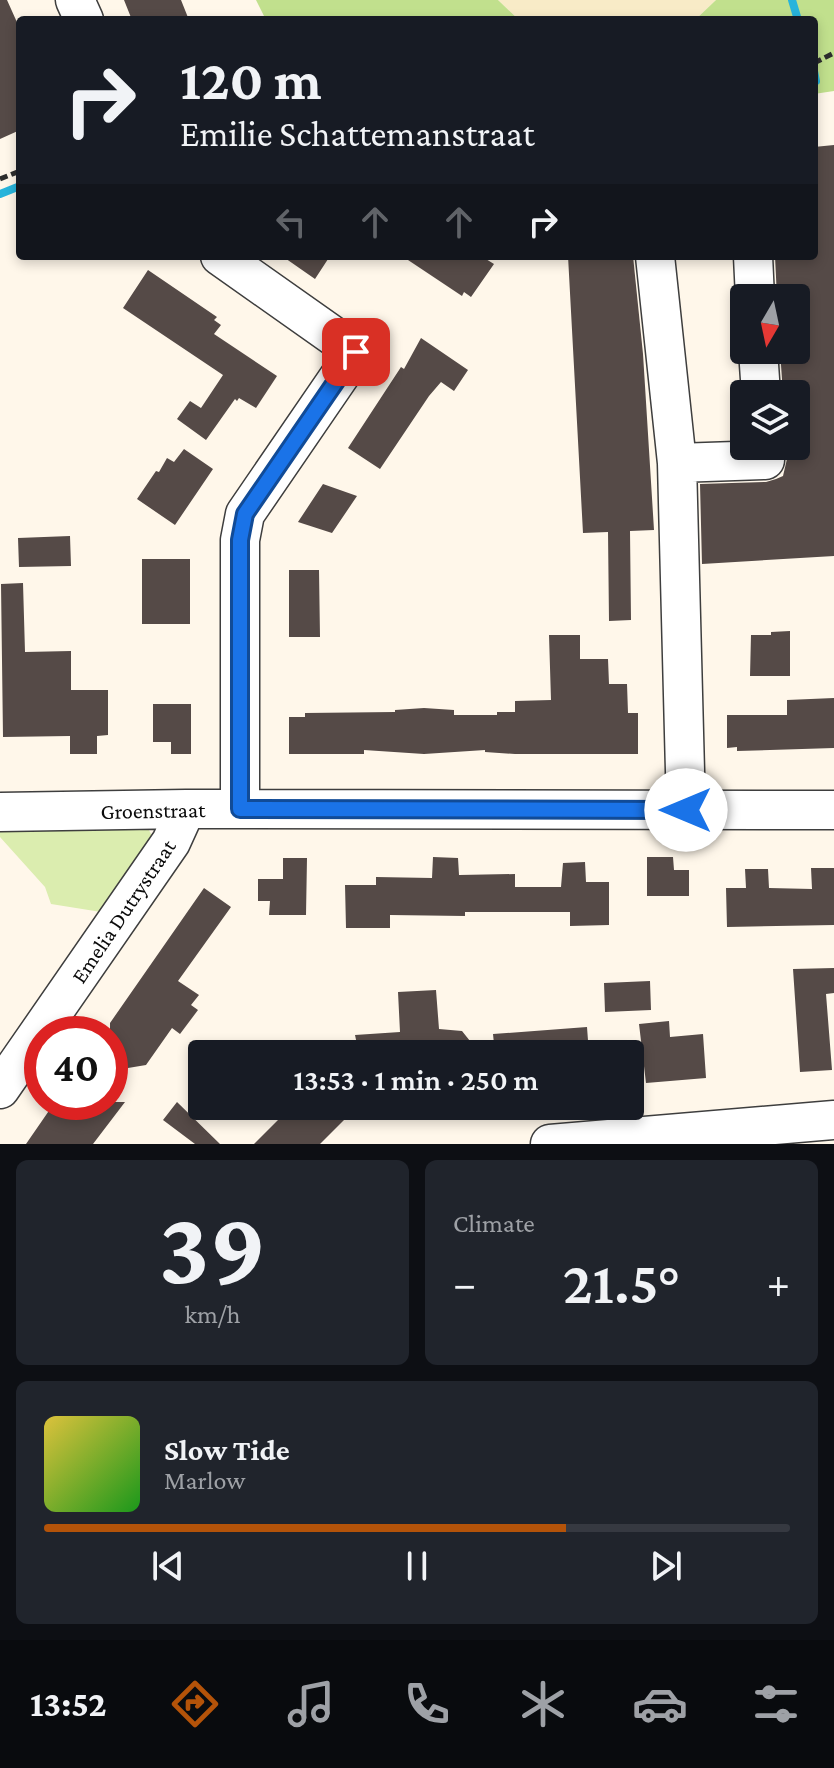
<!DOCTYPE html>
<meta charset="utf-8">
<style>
:root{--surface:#171b24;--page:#20242c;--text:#f1f3f6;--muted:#9ea1a6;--line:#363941;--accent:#b45309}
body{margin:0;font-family:"Crimson Pro",serif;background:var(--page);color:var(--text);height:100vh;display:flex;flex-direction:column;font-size:30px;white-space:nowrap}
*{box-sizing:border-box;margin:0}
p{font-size:26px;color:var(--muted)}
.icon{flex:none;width:44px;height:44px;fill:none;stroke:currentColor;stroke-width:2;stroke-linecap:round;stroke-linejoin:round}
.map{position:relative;height:1144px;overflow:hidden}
.drawer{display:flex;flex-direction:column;gap:16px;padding:16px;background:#0d0f14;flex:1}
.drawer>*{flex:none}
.banner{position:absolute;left:16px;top:16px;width:802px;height:244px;border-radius:8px;box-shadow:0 4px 12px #0003;background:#171b24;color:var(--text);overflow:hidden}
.needle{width:52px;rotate:189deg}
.fabs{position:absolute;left:730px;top:284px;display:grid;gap:16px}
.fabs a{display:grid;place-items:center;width:80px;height:80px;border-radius:8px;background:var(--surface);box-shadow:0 4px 12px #0003;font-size:40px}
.speed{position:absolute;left:24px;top:1016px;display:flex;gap:16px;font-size:40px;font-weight:700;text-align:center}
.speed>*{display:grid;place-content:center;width:104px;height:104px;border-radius:50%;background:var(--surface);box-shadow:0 4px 12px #0003;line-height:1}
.speed .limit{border:12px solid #d22;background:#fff;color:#111}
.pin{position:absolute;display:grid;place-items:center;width:68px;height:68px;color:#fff;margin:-34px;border-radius:16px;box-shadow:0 4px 12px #0006}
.me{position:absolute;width:88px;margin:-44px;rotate:270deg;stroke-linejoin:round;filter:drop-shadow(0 0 6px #0008)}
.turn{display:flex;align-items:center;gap:28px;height:168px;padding:0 32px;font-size:36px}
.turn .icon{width:104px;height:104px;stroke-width:2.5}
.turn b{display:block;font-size:56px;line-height:68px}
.lanes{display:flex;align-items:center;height:76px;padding:0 32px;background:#0003;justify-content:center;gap:40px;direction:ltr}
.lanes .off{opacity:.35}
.big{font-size:60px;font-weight:600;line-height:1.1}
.drawer .tile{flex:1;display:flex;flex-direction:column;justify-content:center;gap:12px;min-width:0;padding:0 28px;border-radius:12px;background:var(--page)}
.drawer .dial{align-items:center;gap:0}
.dial b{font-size:104px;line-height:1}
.song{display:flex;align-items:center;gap:24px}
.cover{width:96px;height:96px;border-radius:12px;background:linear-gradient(135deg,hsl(50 70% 55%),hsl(120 70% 35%))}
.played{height:8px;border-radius:4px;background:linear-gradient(90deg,var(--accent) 70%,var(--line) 70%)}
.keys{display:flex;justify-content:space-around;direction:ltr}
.heat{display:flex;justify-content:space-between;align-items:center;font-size:44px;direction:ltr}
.drawer .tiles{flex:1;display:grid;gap:16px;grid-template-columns:1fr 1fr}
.tile:last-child{grid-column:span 2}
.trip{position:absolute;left:188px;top:1040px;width:456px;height:80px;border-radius:8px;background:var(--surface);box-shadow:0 4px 12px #0003;font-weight:600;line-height:80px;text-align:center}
.menu{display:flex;height:128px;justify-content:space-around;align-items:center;background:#090b0e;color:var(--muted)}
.menu .icon{width:56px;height:56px}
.menu .on{color:var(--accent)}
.menu b{font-size:36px;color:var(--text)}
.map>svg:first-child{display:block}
</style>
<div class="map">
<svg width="834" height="1144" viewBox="0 0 834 1144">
<rect width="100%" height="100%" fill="#fff7ea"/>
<!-- farmland -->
<path fill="#f8ebc7" d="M498,0h218l-21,20h-176z"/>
<!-- green -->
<path fill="#dbedaf" d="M0,825l148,3 5,10 -52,74 -50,-8 -6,-17 -45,-50z"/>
<!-- forest -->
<path fill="#c1e08d" d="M256,0h242l21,20h-253z
M716,0h118v91l-20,3v-22l4,-2 -4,-23v-27h-119z"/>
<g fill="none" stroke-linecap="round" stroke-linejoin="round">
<!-- stream -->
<path stroke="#28b4db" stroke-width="8" d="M792,0l6,20
M814,71l2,10
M0,194l20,-8"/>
</g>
<!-- building -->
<path fill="#554a47" d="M0,0h7l13,29v101l-20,9z
M124,0h57l8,20h-57z
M834,145v411l-132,8 -2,-80 66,-2 10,-3 7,-3 4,-17 -1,-13h10v-52h-13l-3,-44h16v-52h-19l-2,-42h39v-109z
M282,256h48l-15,23z
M402,256h79l13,8 -23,33 -7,-5 -2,4z
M568,256h65l10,98 11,176 -24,1 1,89 -22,1 -1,-89 -25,1z
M148,270l69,47 -3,3 7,5 -7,9 63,42 -21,32 -17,-10 -2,3 -2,-2 -29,41 -29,-21 13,-18 11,7 22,-33 -100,-67z
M421,338l47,32 -14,21 -13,-9 -12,14 -49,73 -32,-21 53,-81 3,2z
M184,449l29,20 -38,56 -38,-26 19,-28 3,1 8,-14 7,4z
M323,484l34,12 -25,37 -34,-11z
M70,536l1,30 -52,1 -1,-29z
M142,559h48v65h-48z
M289,570h30l1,67h-31z
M23,583l2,69 46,-1v39h37v45l-11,1v18h-27v-18l-67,1 -2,-153z
M790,631v45h-40l1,-41h20v-3z
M549,635h31v24h28l1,25h18l1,29h10v41h-123l-30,-2v-2l-61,4 -60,-4v4h-75v-37h16v-4l90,-1v-2l29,-2 30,2v5h43v-3h18v-11l36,-1z
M834,698v50l-97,3v-4l-10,1v-33h60v-15z
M153,704h38v50h-20v-12h-18z
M433,857l25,1 1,17 56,-1v13h46l2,-24 22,-1 1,20h23v43l-39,1v-14h-105v4l-75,-1v13h-44l-1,-43h31v-8l56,1z
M647,857h26l1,13h15v26h-42z
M283,858h24l-1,57h-37l1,-14h-12v-22h25z
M811,868h23v57l-107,2 -1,-39h20l-1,-19h23l1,19 43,1z
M204,888l27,19 -53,74 21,14 -8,10 7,5 -18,24 -8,-6 -26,37 -36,6v-48z
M834,968v25l-8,1 6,76 -32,2 -7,-103z
M650,981l1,29 -46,2 -1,-29z
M436,990l3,39 23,2 12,15 -13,8h-102l-4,-19 45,-3 -2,-40z
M669,1021l1,16 33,-3 3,44 -60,5 -7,-59z
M587,1027l2,27h-94l-2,-20z
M55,1102h70l-32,42h-67z
M177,1102l43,42h-25l-32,-24z
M292,1106h43l12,11 -27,27h-66z"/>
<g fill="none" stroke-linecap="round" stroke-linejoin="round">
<!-- minor casing -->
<g stroke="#3e3e3e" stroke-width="41">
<path id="minor" d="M75,0l9,20
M220,256l136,96 -111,162 -5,26v269
M655,256l22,207 9,347
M753,256l2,42
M758,350l3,44
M677,463l88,-3 -1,-14
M0,812l186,-3 648,1
M0,1089l171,-247 15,-33
M550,1144l284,-24"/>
</g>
<!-- path -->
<path stroke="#2d2d2d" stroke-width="5" stroke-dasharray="8 4" stroke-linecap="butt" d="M814,63l20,-10
M0,179l20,-8"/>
<!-- minor -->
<use href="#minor" stroke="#fff" stroke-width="38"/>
</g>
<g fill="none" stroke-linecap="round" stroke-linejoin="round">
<!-- route casing -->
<g stroke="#114b97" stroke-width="20">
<path id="route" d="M356,352l-111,162 -5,26v269l446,1"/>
</g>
<!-- route -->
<use href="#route" stroke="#1a73e8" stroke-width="14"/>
</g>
<g text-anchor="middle" stroke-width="8" stroke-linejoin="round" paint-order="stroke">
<!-- street labels -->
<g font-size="22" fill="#0b0b0b" stroke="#fff">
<text transform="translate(153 810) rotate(-1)" y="8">Groenstraat</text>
<text transform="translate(123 911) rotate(-56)" y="8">Emelia Dutrystraat</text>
</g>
</g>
</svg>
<div class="fabs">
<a><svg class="needle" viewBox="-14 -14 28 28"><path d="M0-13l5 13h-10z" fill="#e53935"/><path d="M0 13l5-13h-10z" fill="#9ea1a6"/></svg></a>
<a><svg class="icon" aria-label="layers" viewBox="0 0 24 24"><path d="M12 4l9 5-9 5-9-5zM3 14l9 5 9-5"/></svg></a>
</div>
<div class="speed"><div class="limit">40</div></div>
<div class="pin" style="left:356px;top:352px;background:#d93025"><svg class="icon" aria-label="arrive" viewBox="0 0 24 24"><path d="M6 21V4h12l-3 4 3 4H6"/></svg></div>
<svg class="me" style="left:686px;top:810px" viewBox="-20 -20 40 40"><circle r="19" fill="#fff"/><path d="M0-13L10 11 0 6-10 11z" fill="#1a73e8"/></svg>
<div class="trip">13:53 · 1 min · 250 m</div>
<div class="banner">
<div class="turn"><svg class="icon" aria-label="right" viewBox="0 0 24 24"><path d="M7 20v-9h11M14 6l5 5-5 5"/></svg><div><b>120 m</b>Emilie Schattemanstraat</div></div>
<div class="lanes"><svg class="icon off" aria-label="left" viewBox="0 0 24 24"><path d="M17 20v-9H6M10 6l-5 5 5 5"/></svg><svg class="icon off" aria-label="ahead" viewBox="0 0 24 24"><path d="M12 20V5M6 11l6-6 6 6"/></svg><svg class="icon off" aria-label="ahead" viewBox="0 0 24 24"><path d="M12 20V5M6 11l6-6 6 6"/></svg><svg class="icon" aria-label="right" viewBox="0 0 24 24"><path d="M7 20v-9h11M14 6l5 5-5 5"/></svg></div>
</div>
</div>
<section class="drawer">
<div class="tiles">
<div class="tile dial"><b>39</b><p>km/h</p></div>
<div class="tile"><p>Climate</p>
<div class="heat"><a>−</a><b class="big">21.5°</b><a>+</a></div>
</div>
<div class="tile">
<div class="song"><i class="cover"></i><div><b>Slow Tide</b><p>Marlow</p></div></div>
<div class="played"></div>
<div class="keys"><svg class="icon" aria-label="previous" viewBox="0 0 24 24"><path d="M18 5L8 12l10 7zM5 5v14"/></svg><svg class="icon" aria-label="pause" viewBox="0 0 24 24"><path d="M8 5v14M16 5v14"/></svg><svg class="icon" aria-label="next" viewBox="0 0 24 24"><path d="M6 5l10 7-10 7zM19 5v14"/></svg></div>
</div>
</div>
</section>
<nav class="menu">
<b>13:52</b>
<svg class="icon on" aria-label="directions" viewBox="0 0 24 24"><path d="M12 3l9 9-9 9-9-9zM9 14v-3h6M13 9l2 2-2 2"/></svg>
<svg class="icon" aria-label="music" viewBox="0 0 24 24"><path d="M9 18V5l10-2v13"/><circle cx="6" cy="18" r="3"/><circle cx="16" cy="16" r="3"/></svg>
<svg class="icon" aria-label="phone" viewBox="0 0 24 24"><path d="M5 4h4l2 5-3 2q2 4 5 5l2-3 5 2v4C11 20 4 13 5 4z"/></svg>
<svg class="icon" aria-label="climate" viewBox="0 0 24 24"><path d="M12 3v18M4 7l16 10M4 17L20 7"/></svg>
<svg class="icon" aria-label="car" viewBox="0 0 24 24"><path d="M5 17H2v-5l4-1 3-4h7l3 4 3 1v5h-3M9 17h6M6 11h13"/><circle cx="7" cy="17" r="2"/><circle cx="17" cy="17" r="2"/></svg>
<svg class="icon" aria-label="filters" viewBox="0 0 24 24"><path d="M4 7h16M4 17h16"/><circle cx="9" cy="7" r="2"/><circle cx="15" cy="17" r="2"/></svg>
</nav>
